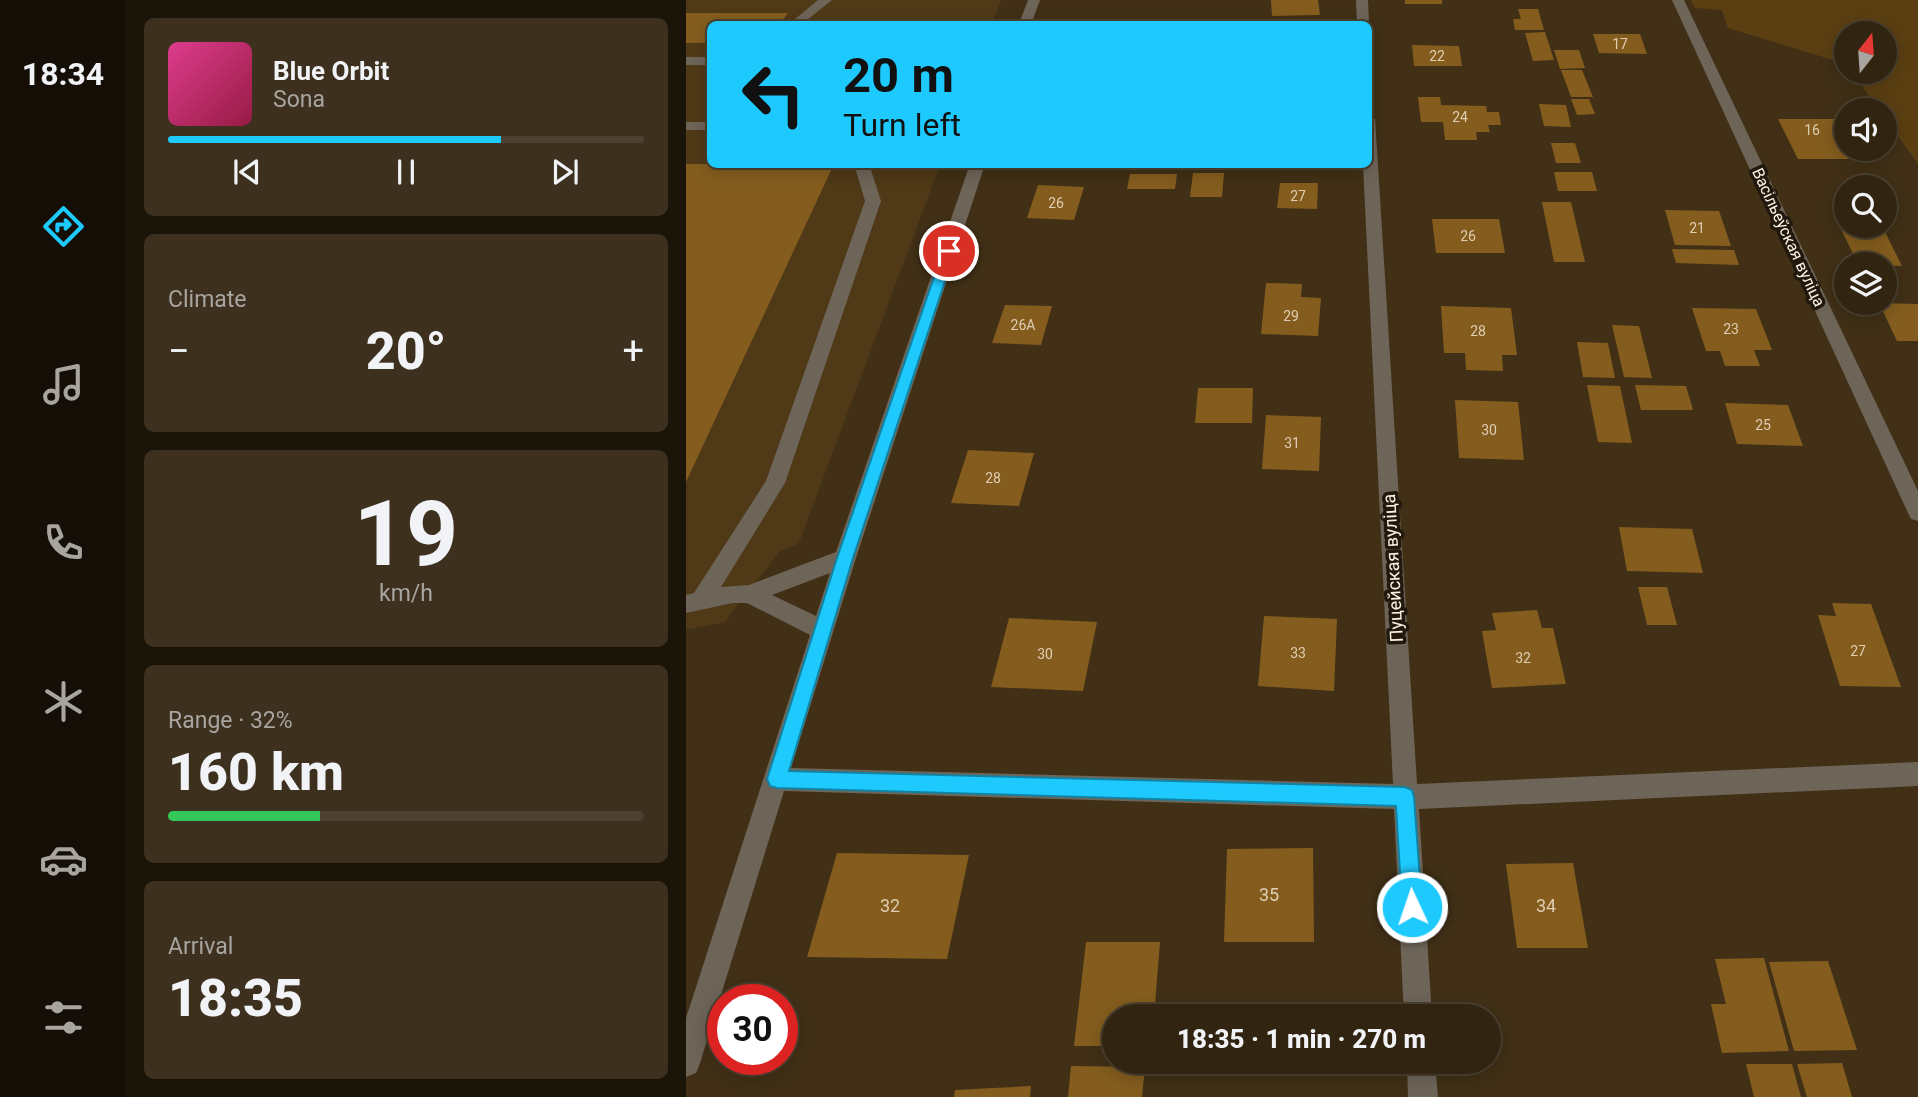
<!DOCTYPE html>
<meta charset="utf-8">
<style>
:root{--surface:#312410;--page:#3d301e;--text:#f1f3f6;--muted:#a8a49f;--line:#4c4130;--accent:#1dc9fd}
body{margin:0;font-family:Roboto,sans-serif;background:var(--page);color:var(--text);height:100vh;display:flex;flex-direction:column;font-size:26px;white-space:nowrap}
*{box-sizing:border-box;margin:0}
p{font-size:23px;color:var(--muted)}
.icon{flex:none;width:38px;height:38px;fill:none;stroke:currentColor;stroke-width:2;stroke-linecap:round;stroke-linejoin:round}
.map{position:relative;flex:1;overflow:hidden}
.drawer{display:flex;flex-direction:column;gap:18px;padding:18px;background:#1b1409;width:560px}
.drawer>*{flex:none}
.guide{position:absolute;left:21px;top:21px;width:665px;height:147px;border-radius:10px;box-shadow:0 4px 18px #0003,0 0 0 2px var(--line);background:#1dc9fd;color:#111;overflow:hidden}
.needle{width:46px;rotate:17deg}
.controls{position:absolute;left:1148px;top:21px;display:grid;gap:14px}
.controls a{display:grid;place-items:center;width:63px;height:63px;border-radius:50%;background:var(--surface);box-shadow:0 4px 18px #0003,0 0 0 2px var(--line);font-size:35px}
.speed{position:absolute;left:21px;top:984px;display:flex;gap:14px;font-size:35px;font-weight:700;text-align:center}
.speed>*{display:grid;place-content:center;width:91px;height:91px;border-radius:50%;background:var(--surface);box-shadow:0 4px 18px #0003,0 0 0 2px var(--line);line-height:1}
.speed .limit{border:10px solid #d22;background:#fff;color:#111}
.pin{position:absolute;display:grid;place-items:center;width:60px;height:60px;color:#fff;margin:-30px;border:4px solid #fff;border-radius:50%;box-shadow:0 2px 7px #0007}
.me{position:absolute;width:77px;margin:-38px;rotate:357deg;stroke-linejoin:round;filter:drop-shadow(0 0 5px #0008)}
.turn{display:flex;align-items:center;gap:24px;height:147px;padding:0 21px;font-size:32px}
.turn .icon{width:91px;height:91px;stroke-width:2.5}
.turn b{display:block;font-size:49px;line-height:60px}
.big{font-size:52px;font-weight:800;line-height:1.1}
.drawer .tile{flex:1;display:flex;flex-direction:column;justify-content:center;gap:10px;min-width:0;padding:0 24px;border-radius:10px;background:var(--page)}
.drawer .dial{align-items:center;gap:0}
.dial b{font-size:91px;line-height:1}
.song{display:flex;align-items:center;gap:21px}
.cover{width:84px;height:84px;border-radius:10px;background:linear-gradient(135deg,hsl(330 70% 55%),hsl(340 70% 35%))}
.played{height:7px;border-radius:4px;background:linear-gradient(90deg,var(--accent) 70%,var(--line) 70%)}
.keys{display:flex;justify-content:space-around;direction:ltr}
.heat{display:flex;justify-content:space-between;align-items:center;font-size:38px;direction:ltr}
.charge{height:10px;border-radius:5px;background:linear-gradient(90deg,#34c759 32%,var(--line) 0)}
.trip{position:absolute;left:416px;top:1004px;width:399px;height:70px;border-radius:35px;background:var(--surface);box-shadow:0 4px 18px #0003,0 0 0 2px var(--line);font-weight:800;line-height:70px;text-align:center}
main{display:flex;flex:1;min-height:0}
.tab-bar{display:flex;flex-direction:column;width:126px;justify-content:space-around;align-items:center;background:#140e06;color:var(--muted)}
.tab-bar .icon{width:49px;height:49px}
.tab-bar .on{color:var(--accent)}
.tab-bar b{font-size:32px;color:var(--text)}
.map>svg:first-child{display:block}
</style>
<main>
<nav class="tab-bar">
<b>18:34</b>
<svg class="icon on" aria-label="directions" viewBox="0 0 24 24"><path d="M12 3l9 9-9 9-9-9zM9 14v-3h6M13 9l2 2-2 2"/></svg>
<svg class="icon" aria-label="music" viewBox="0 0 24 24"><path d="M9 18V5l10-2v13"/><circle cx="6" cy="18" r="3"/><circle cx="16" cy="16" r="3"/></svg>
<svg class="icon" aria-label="phone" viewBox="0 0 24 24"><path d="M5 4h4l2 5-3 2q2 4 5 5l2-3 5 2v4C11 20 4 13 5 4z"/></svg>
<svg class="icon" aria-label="climate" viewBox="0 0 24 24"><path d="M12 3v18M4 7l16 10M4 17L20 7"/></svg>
<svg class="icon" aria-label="car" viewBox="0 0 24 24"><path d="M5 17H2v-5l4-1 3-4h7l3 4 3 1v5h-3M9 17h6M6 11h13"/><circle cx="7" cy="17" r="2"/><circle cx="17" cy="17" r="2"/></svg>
<svg class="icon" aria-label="filters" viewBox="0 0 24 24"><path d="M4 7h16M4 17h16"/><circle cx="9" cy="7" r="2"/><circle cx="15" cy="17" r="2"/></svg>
</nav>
<section class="drawer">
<div class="tile">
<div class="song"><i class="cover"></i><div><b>Blue Orbit</b><p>Sona</p></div></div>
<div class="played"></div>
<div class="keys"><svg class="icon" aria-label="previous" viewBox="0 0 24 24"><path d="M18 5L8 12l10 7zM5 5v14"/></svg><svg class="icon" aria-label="pause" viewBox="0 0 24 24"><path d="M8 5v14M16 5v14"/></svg><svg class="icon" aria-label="next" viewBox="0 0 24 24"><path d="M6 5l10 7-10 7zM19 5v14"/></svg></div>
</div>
<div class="tile"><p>Climate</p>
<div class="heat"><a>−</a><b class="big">20°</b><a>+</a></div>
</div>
<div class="tile dial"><b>19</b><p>km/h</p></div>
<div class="tile"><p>Range · 32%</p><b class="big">160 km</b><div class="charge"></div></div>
<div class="tile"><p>Arrival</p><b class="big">18:35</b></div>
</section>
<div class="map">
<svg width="1232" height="1097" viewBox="0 0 1232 1097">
<rect width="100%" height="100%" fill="#413016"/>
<!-- built -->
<path fill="#4f3917" d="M0,0h315l-9,24h-282v140l230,1 -141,378 -20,9 -54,70 -39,8z"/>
<!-- green -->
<path fill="#5b3f12" d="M1005,0h227v164l-33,-46v-8h-6l-27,-38h33v-39h-39v31l-118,-36 -6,-18 -27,-2z"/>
<!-- building -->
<path fill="#845d1e" d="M585,0h47l2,15 -48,1z
M719,0h37v4h-37z
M832,9h20l6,21h-29l-2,-11h8z
M0,13h102l-8,11h-70v19h-24z
M859,32l9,28 -21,1 -8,-28z
M907,34h47l7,20 -48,-1z
M726,45l47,1 3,20h-48z
M868,50h25l6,18 -25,1z
M875,70h21l11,27h-22z
M732,97h22l1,8 45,1 1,6h12l2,13h-13l2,7h-14l1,8h-32l-2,-18h-22z
M885,99h18l6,15 -18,1z
M853,104l27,1 5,22 -27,-1z
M1092,119h56l12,21v9h5l6,10h-59z
M865,143h24l6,20h-25z
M0,164h148l-148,318z
M868,172h38l5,19h-39z
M507,173h31l-2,24h-32z
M444,174h47l-2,15h-48z
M594,183h38l-1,26 -40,-1z
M352,185l46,2 -10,33 -47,-2z
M856,202h29l14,60h-31z
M979,210l54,1 12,35 -56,-1z
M746,219h67l6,34h-69z
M1155,229l43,1 18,36 -44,-2z
M986,249l62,1 5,15 -63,-2z
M580,283l36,1 -1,13 20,1 -3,38 -57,-2z
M1193,303l39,1v37h-21z
M319,305l47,1 -11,39 -49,-2z
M755,306l70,2 6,47h-15l1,16 -37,-1 -1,-17h-21z
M1006,308l64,1 16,41h-18l6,16h-35l-5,-15h-14z
M926,325l27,1 13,52 -28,-1z
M891,342l31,1 7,35 -32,-1z
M901,385l33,1 12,57 -34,-1z
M949,385l51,1 7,24h-52z
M512,388h55l-1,35h-57z
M769,400l63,2 6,58 -65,-2z
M1039,403l63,2 15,41 -66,-2z
M580,415l55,2 -2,54 -57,-2z
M282,450l66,3 -15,53 -68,-3z
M933,527l73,2 11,44 -76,-2z
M952,587h29l10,38h-30z
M1146,603l39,1 30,83 -61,-1 -22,-71 18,1z
M851,610l5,18h11l13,56 -74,4 -10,-57 14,-1 -4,-17z
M578,616l73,3 -3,72 -76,-5z
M323,618l88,4 -14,69 -92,-4z
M627,848l1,94h-90l3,-93z
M151,853l132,2 -22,104 -140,-2z
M887,863l15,85h-71l-11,-84z
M400,942h74l-6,75h-39v29h-41z
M1078,958l25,93 -67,2 -11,-49h15l-11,-45z
M1142,961l29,89 -63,1 -25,-89z
M1156,1063l10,34h-45l-10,-33z
M1060,1064h46l9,33h-47z
M385,1066l74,1 -3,30h-74z
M345,1086l-1,11h-76l1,-7z"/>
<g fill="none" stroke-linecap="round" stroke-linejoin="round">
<!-- minor -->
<path fill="#6e6559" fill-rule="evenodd" d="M132,0h14l-30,24h-13z
M342,0h12l-9,24h-12z
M670,0h12l1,24 -1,1 -11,-1z
M986,0h12l234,491v30l-7,-2 -3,-6z
M0,57h24v8h-24z
M682,115l7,4 42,665 501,-22v24l-499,23 13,208h-28l-10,-208 -610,-18 -84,272 -4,10 -10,4v-59l124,-383 -63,-32h-14l-47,10v-18l8,-2 72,-112 99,-280 -11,-37h15l12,37 -96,282 -64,104 28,-2 87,-33 134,-388h15l-129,394 -65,210 602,16 -30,-620h5zM144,573l-14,43 -44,-21z
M0,122h24v8h-24z
M721,1062h28l3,35h-30z"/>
</g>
<!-- route -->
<path fill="#1dc9fd" stroke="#1383a4" stroke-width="2" d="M263,247l6,4 -102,307 -64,213 616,16 7,3 2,7 8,110 -3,7 -7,3 -8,-3 -2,-7 -6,-101 -619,-18 -7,-2 -3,-7 70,-221 106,-307z"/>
<g text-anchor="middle" stroke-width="7" stroke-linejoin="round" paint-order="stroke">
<!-- number labels -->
<g font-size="14" fill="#dfcdb2">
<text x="934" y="49">17</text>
<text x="751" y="61">22</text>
<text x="774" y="122">24</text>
<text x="1126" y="135">16</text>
<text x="612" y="201">27</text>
<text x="370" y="208">26</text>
<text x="1011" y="233">21</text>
<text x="782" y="241">26</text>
<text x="605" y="321">29</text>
<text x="337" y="330">26А</text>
<text x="1045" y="334">23</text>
<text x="792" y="336">28</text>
<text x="1077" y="430">25</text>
<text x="803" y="435">30</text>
<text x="606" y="448">31</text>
<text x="307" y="483">28</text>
<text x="1172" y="656">27</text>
<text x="612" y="658">33</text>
<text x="359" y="659">30</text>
<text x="837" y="663">32</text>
</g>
<!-- far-street labels -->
<g font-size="16" fill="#fdf2e3" stroke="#21190e">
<text transform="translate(1103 237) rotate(65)" y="6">Васільеўская вуліца</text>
</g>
<!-- street labels -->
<g font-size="18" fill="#fdf2e3" stroke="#21190e">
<text transform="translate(707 568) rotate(-93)" y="6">Пуцейская вуліца</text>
</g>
<!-- near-number labels -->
<g font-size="18" fill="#dfcdb2">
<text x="583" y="901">35</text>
<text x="204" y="912">32</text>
<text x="860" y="912">34</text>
</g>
</g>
</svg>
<div class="controls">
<a><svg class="needle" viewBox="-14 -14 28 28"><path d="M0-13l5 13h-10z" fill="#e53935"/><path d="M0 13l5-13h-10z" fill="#a8a49f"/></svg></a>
<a><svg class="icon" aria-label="sound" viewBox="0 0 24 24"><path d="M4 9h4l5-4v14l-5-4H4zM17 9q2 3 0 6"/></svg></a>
<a><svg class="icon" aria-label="search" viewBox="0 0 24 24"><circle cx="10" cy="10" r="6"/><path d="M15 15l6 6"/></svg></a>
<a><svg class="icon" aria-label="layers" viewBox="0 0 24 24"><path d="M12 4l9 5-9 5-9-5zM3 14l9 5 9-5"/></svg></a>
</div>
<div class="speed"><div class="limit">30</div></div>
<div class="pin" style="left:263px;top:251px;background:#d93025"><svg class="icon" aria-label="arrive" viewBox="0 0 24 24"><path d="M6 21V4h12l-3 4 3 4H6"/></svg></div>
<svg class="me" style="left:726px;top:907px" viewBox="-20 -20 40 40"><circle r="17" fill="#1dc9fd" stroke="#fff" stroke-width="3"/><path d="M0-11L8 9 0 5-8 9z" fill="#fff"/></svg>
<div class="trip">18:35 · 1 min · 270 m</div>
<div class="guide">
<div class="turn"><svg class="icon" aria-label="left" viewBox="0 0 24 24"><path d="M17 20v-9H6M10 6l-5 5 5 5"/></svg><div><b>20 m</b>Turn left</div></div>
</div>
</div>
</main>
